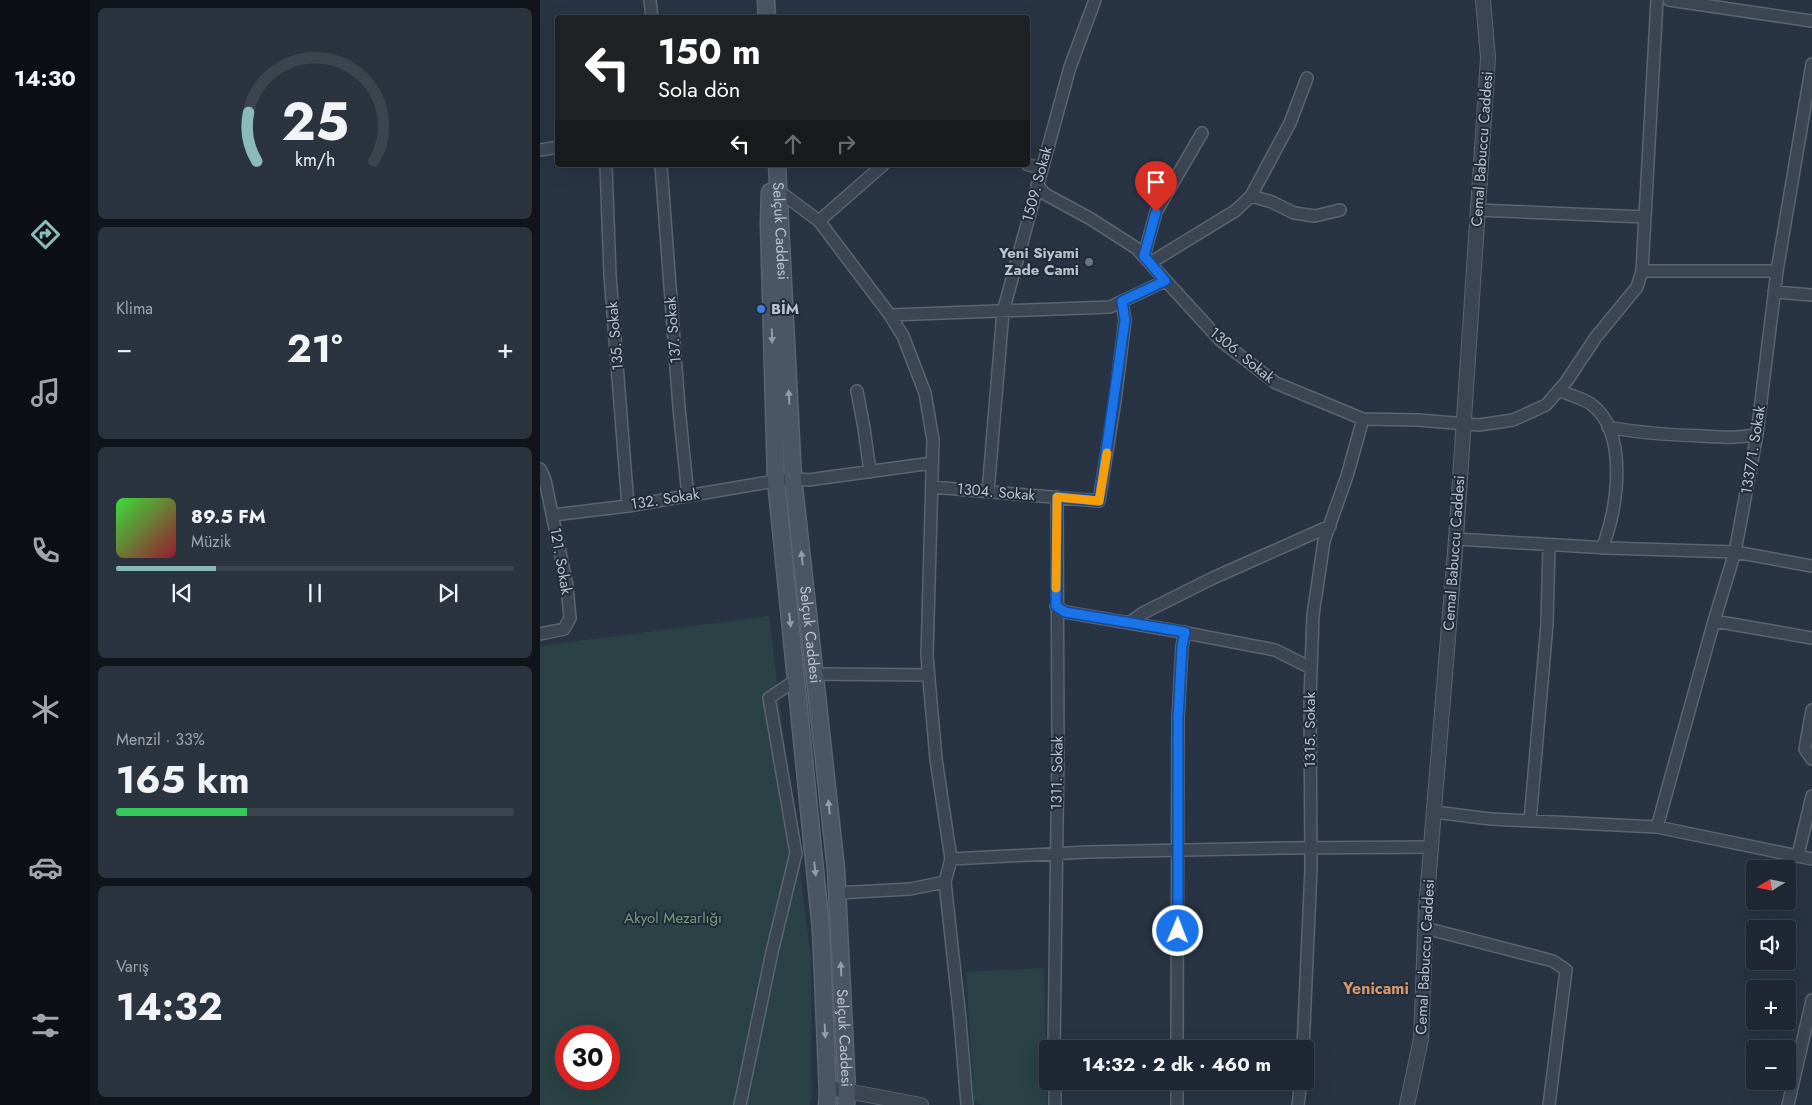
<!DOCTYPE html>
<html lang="tr">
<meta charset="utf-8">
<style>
:root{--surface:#1e2733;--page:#2b333f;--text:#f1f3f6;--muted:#a1a5ac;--line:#3c444e;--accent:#8bbbb9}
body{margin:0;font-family:Jost,sans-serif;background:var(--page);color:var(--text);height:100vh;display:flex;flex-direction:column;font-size:19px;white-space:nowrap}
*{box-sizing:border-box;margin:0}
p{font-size:16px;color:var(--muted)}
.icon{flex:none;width:28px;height:28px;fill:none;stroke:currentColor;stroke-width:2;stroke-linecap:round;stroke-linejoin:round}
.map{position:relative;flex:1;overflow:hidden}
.details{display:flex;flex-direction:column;gap:8px;padding:8px;background:#10151c;width:450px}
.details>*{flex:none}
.guide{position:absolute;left:15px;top:15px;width:475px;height:152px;border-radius:5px;box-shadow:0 5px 20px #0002,0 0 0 1px var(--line);background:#202124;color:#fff;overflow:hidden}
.needle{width:32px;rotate:260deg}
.buttons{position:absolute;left:1206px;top:860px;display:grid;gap:10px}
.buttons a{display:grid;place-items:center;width:50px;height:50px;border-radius:5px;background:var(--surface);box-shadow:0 5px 20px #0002,0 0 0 1px var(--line);font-size:25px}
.speed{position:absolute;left:15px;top:1025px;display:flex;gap:10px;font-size:25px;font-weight:700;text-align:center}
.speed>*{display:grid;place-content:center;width:65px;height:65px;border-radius:50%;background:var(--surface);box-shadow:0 5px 20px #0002,0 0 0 1px var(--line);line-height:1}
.speed .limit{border:8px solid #d22;background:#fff;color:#111}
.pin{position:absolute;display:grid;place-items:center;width:42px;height:42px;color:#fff;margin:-51px -21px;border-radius:50% 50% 50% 0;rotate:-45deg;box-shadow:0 0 5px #0007}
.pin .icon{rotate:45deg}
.me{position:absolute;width:55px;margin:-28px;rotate:1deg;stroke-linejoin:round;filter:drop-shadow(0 0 4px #0008)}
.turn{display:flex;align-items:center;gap:18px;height:105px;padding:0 20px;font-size:22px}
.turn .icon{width:65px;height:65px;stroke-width:2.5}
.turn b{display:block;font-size:35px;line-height:42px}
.lanes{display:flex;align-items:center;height:48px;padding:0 20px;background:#0003;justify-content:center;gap:25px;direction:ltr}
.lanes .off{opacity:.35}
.big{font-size:38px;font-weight:700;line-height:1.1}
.details .widget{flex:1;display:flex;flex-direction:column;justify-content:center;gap:8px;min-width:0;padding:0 18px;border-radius:8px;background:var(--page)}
.details .dial{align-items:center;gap:0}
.dial svg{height:130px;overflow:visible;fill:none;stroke:var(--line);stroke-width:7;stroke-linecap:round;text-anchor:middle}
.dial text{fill:var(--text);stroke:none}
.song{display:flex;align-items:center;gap:15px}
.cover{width:60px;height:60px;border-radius:8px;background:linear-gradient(135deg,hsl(120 70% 55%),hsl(350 70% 35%))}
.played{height:5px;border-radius:2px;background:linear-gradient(90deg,var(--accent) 25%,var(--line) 25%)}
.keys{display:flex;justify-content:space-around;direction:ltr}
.heat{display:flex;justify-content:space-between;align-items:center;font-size:28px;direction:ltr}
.charge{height:8px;border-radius:4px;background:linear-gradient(90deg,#34c759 33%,var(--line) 0)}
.trip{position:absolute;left:499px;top:1040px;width:275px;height:50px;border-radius:5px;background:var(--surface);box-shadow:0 5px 20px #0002,0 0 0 1px var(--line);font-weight:700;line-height:50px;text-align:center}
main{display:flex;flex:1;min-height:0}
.tabs{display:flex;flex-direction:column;width:90px;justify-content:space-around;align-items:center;background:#0c1014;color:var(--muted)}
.tabs .icon{width:35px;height:35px}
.tabs .selected{color:var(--accent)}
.tabs b{font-size:22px;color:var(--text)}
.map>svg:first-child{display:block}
</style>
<main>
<nav class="tabs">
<b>14:30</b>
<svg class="icon selected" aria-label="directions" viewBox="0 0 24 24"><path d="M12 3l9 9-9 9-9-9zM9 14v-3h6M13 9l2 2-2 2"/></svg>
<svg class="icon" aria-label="music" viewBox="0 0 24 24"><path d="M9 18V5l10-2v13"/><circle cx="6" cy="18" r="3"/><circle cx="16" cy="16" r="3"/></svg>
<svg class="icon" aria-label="phone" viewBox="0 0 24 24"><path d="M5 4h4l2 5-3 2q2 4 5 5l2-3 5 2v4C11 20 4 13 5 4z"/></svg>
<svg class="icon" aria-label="climate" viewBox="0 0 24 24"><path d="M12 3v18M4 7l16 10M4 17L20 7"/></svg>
<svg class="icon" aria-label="car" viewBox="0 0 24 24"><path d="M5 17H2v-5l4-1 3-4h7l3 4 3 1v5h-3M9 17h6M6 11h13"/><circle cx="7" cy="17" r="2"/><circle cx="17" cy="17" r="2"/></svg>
<svg class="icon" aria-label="filters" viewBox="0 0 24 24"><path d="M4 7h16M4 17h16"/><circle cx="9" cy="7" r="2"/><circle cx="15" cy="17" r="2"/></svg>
</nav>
<section class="details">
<div class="widget dial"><svg viewBox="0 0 100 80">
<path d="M14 69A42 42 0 1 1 86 69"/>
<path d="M14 69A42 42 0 0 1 9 39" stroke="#8bbbb9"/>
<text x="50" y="56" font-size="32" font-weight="700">25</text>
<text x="50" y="72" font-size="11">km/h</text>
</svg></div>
<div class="widget"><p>Klima</p>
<div class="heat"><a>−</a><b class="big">21°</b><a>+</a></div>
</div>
<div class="widget">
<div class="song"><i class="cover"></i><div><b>89.5 FM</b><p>Müzik</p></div></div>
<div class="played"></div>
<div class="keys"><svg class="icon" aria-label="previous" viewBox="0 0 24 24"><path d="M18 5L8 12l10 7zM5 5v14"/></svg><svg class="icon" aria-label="pause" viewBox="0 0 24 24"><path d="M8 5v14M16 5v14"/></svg><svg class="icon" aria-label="next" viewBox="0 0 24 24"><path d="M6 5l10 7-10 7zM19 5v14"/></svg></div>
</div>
<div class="widget"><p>Menzil · 33%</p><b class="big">165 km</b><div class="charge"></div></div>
<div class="widget"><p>Varış</p><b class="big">14:32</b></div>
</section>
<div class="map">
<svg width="1272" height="1105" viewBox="0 0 1272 1105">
<rect width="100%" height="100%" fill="#283444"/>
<!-- green -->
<path fill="#2a4245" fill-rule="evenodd" d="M229,616l42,343 1,136 -2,10h-270v-459zM26,1036h43v43h-43z
M504,968l3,137h-66l-7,-5 -8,-128z"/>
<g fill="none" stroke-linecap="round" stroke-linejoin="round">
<!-- minor casing -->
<g stroke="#5b6471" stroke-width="14">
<path id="minor" d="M110,0l2,18
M1129,0l143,21
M0,150l18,-3
M66,165l4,110 18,231
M121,165l18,243 9,88
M488,165l14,3
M497,185l8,9 46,25 45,29 85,93 55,42 87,36 55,1 61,5 34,-5 33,-15 20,-23 30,-45 41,-50 5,-16h135
M240,192l39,29 71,94 13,21 22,57 8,47 -6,216 9,103 15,100 -6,23 15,138 7,85
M711,196l21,6 22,11 21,3 25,-6
M937,210l168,7
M279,221l64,-56
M604,256l12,-44 46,-79
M610,263l85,-52 16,-15 39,-73 17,-45
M1102,271l15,-271
M1234,292l38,3
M350,315l220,-8 55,-26
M1019,390c9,5 24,8 32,14 38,28 27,106 11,144
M317,391l7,37 6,44
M1068,427c31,6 63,8 94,9 19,1 36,3 55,-2
M0,469l5,11 22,106 3,32 -6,11 -24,5
M392,487l167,14 16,-100 10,-81 -3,-19
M448,492l15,-180 67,-245 25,-67
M13,515l75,-9 165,-28 15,2 124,-17
M916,539l152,9 127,4 77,14
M516,606l9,6 111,19 99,19 36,18
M1174,621l98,17
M589,623l14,-10 70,-35 117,-52
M275,674l113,1
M1272,710l-7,39 7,10
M894,812l57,7 166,8 155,32
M990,821l17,-197 2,-79
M1117,827l57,-206 21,-69 22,-118 20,-163 35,-207
M1258,855l14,-59
M411,859l137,-7 196,-4 147,-1
M297,893l73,-4 35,-7
M885,928l128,33 13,9 -17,135
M514,1049l4,-299 -1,-253
M637,1049l1,-330 4,-73 3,-14
M763,1049l8,-181 -1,-168 3,-85 11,-74 23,-65 16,-57
M515,1081v24
M637,1081v24
M200,1105l32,-153 24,-99 -27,-155 27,-18
M758,1105l3,-24
M1248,1105l24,-105"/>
</g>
<!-- tertiary casing -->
<g stroke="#5b6471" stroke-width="16">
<path id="tertiary" d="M288,1088l19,3 74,14
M867,1105l14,-66 5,-130 30,-370 32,-481 -5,-58"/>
</g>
<!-- secondary casing -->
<g stroke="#5b6471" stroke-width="19">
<g id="secondary">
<path d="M226,0l1,18"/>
<path id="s1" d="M237,165l16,313 43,391 11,222 -1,14"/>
<path d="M230,192l-1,31 7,257 45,450 7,165 -1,10"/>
</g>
</g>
<!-- minor -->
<use href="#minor" stroke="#3c4653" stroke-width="11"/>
<!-- tertiary -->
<use href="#tertiary" stroke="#3c4653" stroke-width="14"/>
<!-- secondary -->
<use href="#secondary" stroke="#4a5566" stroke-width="16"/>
</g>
<!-- one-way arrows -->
<defs><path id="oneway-solid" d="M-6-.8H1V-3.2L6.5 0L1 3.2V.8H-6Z" transform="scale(1.25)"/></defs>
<g fill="#939ca9">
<use href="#oneway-solid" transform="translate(232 336) rotate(88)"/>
<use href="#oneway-solid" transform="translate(249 397) rotate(-93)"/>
<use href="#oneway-solid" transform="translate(262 558) rotate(-96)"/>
<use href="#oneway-solid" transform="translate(250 620) rotate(84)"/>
<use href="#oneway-solid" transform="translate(289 807) rotate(-96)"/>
<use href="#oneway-solid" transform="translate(275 869) rotate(84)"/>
<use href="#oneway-solid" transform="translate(301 969) rotate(-93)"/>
<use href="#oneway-solid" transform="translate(285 1031) rotate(87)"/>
</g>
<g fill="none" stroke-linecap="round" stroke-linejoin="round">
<!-- route casing -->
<g stroke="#114b97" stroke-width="12">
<path id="route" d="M616,212l-12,44 21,25 -43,20 3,19 -26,181 -42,-4 -1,109 9,6 120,20 -3,14 -4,73v212"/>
</g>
<!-- route -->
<use href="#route" stroke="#1a73e8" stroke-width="9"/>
<!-- slow -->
<path stroke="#f59e0b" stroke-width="9" d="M516,588l1,-91 42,4 8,-48"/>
</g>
<!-- markers -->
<circle fill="#6b7280" stroke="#212b39" stroke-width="2" cx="549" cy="262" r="5"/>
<circle fill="#3f7fe0" stroke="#212b39" stroke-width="2" cx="221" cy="309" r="5"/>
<g text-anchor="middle" stroke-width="4" stroke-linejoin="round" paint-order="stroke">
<!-- street labels -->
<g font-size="15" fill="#bac2cd" stroke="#212b39">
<text transform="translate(942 149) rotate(-86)" y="5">Cemal Babuccu Caddesi</text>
<text transform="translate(497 184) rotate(-75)" y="5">1509. Sokak</text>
<text dy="5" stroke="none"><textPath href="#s1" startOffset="66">Selçuk Caddesi</textPath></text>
<text transform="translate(133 330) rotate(-95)" y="5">137. Sokak</text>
<text transform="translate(75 336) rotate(-95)" y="5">135. Sokak</text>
<text transform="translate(702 355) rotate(39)" y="5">1306. Sokak</text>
<text transform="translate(1213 450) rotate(-81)" y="5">1337/1. Sokak</text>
<text transform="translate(456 492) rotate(5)" y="5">1304. Sokak</text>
<text transform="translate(125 499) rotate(-9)" y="5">132. Sokak</text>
<text transform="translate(914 553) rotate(-86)" y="5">Cemal Babuccu Caddesi</text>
<text transform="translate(21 561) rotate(80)" y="5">121. Sokak</text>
<text dy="5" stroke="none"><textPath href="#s1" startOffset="471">Selçuk Caddesi</textPath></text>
<text transform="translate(770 730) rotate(-90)" y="5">1315. Sokak</text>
<text transform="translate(517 773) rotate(-89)" y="5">1311. Sokak</text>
<text transform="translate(885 957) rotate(-87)" y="5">Cemal Babuccu Caddesi</text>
<text dy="5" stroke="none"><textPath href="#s1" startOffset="876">Selçuk Caddesi</textPath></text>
</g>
<!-- poi labels -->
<g font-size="15" font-weight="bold" fill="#bac2cd" stroke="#212b39" text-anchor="end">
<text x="539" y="258">Yeni Siyami<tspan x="539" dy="17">Zade Cami</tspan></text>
<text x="231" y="314" text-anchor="start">BİM</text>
</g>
<!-- park labels -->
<g font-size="15" fill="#719e7a" stroke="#212b39">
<text x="133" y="923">Akyol Mezarlığı</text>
</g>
<!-- neighbourhood labels -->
<g font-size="16" font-weight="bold" fill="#d6986b" stroke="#212b39">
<text x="836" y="994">Yenicami</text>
</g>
</g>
</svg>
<div class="buttons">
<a><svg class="needle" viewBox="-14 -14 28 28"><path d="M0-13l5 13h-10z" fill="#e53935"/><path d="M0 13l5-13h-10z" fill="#a1a5ac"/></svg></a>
<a><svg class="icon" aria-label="sound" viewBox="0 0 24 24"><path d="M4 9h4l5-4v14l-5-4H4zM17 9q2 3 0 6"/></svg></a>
<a>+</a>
<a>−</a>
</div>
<div class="speed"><div class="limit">30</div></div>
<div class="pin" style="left:616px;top:212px;background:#d93025"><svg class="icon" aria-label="arrive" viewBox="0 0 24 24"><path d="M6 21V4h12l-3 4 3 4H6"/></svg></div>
<svg class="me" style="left:638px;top:931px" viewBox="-20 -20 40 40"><circle r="17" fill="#1a73e8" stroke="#fff" stroke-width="3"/><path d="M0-11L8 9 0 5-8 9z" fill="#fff"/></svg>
<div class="trip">14:32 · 2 dk · 460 m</div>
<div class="guide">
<div class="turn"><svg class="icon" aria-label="left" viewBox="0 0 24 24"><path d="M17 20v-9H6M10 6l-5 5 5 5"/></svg><div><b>150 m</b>Sola dön</div></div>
<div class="lanes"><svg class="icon" aria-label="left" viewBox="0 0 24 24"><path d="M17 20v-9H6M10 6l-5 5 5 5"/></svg><svg class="icon off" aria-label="ahead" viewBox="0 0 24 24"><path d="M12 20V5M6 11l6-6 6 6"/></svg><svg class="icon off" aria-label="right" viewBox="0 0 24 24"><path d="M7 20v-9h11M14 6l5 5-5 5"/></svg></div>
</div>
</div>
</main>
